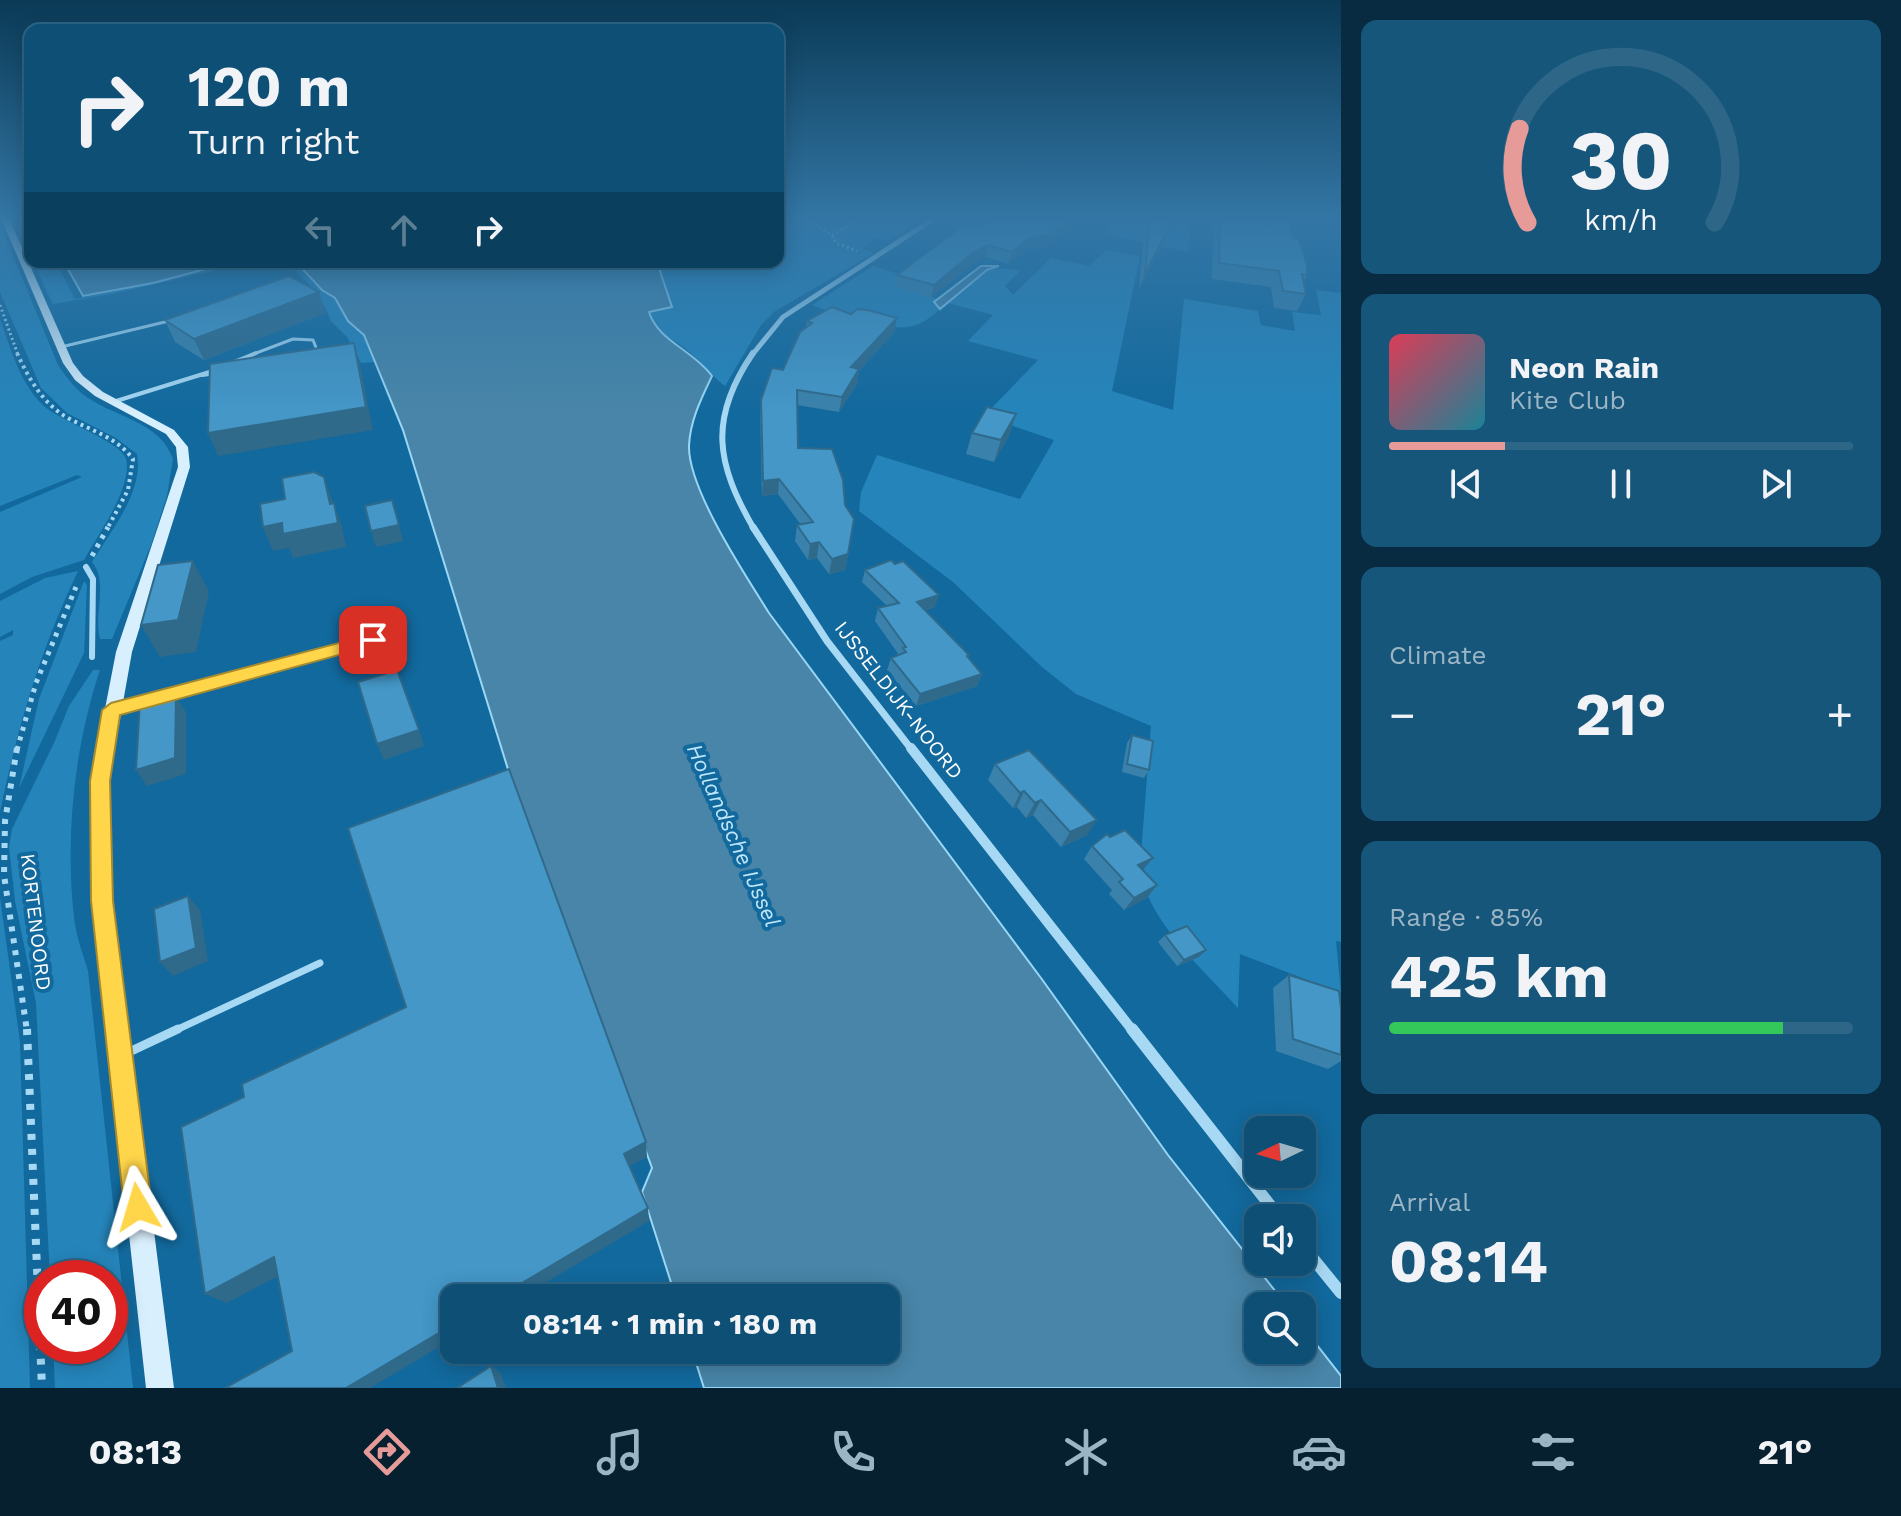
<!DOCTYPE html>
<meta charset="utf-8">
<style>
:root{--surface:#0e4f76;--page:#17567b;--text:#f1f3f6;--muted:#9bb5c5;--line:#2e6688;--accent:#e69b98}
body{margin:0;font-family:"Work Sans",sans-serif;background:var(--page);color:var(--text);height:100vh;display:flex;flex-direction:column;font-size:30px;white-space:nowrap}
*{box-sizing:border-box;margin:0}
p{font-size:26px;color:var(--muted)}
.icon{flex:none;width:44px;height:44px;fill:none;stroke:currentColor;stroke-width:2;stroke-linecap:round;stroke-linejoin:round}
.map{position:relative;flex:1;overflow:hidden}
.sheet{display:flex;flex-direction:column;gap:20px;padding:20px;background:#082b41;width:560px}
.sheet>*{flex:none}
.hud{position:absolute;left:24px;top:24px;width:760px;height:244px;border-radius:16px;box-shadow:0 4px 20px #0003,0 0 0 2px var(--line);background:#0e4f76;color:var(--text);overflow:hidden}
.needle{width:52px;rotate:265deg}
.controls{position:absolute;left:1244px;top:1116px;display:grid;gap:16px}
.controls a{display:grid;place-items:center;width:72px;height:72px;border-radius:16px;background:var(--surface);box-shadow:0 4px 20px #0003,0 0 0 2px var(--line);font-size:40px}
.speed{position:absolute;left:24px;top:1260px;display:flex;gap:16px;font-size:40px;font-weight:700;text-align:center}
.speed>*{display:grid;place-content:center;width:104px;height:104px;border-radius:50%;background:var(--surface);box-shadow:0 4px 20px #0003,0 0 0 2px var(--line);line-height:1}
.speed .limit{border:12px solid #d22;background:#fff;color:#111}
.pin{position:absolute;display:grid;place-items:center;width:68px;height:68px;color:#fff;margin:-34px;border-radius:16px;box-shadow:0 4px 12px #0006}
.me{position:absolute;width:88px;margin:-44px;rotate:353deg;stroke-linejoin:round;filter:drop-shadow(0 0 6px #0008)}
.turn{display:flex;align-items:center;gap:28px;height:168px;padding:0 32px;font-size:36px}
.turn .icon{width:104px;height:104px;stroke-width:2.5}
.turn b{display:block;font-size:56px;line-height:68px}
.lanes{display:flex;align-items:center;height:76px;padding:0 32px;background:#0003;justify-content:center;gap:40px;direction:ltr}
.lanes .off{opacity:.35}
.big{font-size:60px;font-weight:700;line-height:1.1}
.sheet .tile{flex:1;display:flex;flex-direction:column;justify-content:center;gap:12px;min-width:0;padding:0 28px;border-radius:16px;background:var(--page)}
.sheet .dial{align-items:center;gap:0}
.dial svg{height:208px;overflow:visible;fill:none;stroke:var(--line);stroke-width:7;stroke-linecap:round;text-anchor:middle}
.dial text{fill:var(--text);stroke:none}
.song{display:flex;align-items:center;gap:24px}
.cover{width:96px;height:96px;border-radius:12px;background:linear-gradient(135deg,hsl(350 70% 55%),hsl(190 70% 35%))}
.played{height:8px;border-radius:4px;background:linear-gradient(90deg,var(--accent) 25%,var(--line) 25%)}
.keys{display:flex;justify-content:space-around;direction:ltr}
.heat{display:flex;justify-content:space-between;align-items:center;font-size:44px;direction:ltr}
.charge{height:12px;border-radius:6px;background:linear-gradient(90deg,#34c759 85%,var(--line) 0)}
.trip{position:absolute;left:440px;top:1284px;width:460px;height:80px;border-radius:16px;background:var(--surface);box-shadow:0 4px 20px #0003,0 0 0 2px var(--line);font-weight:700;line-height:80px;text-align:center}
.dock{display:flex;height:128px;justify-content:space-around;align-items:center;background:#06202f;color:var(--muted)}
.dock .icon{width:56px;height:56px}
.dock .selected{color:var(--accent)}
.dock b{font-size:36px;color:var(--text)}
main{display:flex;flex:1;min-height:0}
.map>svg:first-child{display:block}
</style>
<main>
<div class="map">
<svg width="1341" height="1388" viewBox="0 0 1341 1388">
<rect width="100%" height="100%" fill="#12699d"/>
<!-- green -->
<path fill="#2585bb" d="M778,218h129l-3,3 9,4 -24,15 -14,-2 -12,11 11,4 -100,59 -13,13 -36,61c-14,-10 -23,-24 -37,-35 -16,-14 -32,-17 -39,-39l23,-5 -15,-45h121z
M1121,218l69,3 -2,31 -67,-14 -13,-6z
M0,224l58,141c9,13 17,24 30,33 30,20 72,24 85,61l-6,37 -16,49 -39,94h-12c-7,-24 9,-57 -8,-77 18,-30 52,-70 45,-108l-21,-16 -49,-25 -26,-25 -41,-96z
M1107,250l33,6 -28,135 61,19 11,-111 74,12 3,14 34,6 -3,-19 29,3 -5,-25 25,3v649l-5,-1 5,52 -101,-39 -2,54c-34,-38 -93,-89 -98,-141l11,-141 -75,-32 -34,-27 -89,-85 -94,-71 2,-19 16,-37 143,44 34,-59 -70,-24 54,-56 -70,-19 25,-26 -45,-12c29,-22 32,-41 72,-32l-15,15 8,9 38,-37 38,8z
M33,262h23l19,37 78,-16 58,-17 41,-4 -140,32 -59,10z
M279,262h17l26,28 13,8 13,23 16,14 12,27 -15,1 -14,-26 -16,-16 -12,-27 -28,-27z
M873,266l38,12 -11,9 39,12 -4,4 5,6c-8,7 -16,14 -27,17 -28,6 -75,-12 -101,-21z
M0,319c11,30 20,65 44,87 16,15 78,36 82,53 7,28 -29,77 -42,101l-52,17 -32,17v-82l82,-35 -5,-2 -77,31z
M78,571c-37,77 -61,157 -78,241v-171l13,-6v-5l-13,7v-36l45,-23z
M84,581l3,4 -3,68 -65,135 20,-89z
M93,670h7c-26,78 -35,166 -26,248 2,18 9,36 14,53l45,417h-78l-2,-42h57v-68h-60l-14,-275 -21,-102 -6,-54 3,-18 42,-86 15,-37z
M0,897l20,145 10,346h-30z"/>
<!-- water -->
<path fill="#4885a8" stroke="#9ad7f7" stroke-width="2" d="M64,262h168l-79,21 -70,13z
M296,262h361l15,45 -23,5c9,29 44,38 63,64 -11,23 -22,45 -23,70 -1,43 57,130 80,167l272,365 127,177 119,151h-29v44h44v-24l39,50v12h-637l-12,-38h194v-52h-210l-34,-106 10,-24 -137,-376 -112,-362 -39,-95 -16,-14 -13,-23 -13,-8z
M981,266h18l-12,4 -47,39 -6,-7z"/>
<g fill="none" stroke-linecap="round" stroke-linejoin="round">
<!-- path-far4 -->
<path stroke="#a8d9f4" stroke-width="3" stroke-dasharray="2 3" stroke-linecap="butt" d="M802,218l30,17 4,8 21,8
M832,235l30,-17
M0,305l18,50"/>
<!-- path-far3 -->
<path stroke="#a8d9f4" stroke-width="4" stroke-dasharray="3 4" stroke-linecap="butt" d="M17,353c12,26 26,51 51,65 24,13 48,19 65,41l-5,31 -21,39"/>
<!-- path-far2 -->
<path stroke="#a8d9f4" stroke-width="5" stroke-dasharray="4 6" stroke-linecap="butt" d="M92,556l16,-29
M17,750l19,-67 40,-96"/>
<!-- path-far1 -->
<path stroke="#a8d9f4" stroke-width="6" stroke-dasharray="5 7" stroke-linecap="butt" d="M17,748l-12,73 -1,54 23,156"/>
<!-- path -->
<path stroke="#a8d9f4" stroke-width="8" stroke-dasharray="6 9" stroke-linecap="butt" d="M27,1029l15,359"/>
<!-- lane-far4 -->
<path stroke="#a8d9f4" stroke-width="3" d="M61,347l112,-27
M251,355l42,-16 20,1 4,10 -4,4"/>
<!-- lane-far3 -->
<path stroke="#a8d9f4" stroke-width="4" d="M234,362l22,-9
M202,375l15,-2
M113,402l103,-32"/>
<!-- lane-far2 -->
<path stroke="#a8d9f4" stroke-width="6" d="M86,567l7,12 -1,78
M157,698l216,-58
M115,709l31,-8"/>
<!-- lane-far1 -->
<path stroke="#a8d9f4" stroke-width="7" d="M174,1031l146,-68"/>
<!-- lane -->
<path stroke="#a8d9f4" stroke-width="9" d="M127,1053l51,-24"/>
<!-- street-far4 -->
<path stroke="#a8d9f4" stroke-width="5" d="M752,355l31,-38 152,-99"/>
<!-- street-far3 -->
<path stroke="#a8d9f4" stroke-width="6" d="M753,353c-45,66 -37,110 1,176"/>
<!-- street-far2 -->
<path stroke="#a8d9f4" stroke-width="7" d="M753,527l74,114 85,109"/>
<!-- street-far1 -->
<path stroke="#a8d9f4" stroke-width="10" d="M911,748l222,283"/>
<!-- street -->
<path stroke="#a8d9f4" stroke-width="12" d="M1132,1029l148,189
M1302,1245l39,48"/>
<!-- secondary -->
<path fill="#d8effd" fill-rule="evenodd" d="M1,218h8l64,145 10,13 20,16 71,38 14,17 2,20 -58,185 -23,129 3,120 62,487h-28l-54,-487 -1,-120 25,-129 62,-185 -2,-20 -10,-13 -71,-38 -20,-16 -12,-17z"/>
</g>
<!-- wall -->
<path fill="#3a82ab" d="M990,218h94l-35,28 -23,4 -18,14 -23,-7 -14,8 -40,33 -37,-11 3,-12 81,-47z
M1145,218h31l-37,71z
M1184,218h106l3,20 14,37 -4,8 3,11 -9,17 -23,-3 -3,-21 -59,-8 2,-57z
M319,292l6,21 -121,47 -29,-18 -10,-22z
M851,314l46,4 -3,14 -35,39 -2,13 -18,28 -42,-7 1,43 50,106 -3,16 -16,4 -12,-16 -9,2 -13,-19 2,-16h4l-23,-31 -16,2 -2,-81 1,-15 22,-30 23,-43 1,-6z
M1016,414l-7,22 -15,26 -28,-8 6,-21z
M865,570l70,37 -10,4 44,44 -1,3 14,16 -5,12 -61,20 -29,-36 4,-12 8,-3 -24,-34 3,-13 9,-2 -25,-24z
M1132,735l17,35 -5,8 -22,-6 5,-29z
M995,764l92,71 -26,12 -28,-32 -7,3 -9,-11 -4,1 -25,-28z
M1092,846l51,24 14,15 -10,13 -23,12 -15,-16 3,-4 -28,-31z
M1165,935l41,15 -7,7 -22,9 -19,-24z
M1289,975l52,34v52l-13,8 -52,-18 -3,-63z"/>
<!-- shaded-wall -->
<path fill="#306a8b" d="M1073,218h11l-35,28 -23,4 -18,14 4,-12 18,-14z
M1174,218h2l-37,71 6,-16z
M988,245l-3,12 -14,8 -40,33 3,-13 40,-33z
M319,292l6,21 -121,47 -10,-21z
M897,318l-3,14 -35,39 -2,13 -18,28 3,-15 9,-30z
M354,343l6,22 13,65 -155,26 -10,-23z
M1016,414l-7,22 -15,26 7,-22z
M324,477l8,23 5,23 -3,-20 8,24 4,20 -53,11 -4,-10 -16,3 -10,-24 67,-23z
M779,479l-1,15 -16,2 1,-15z
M399,525l4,16 -27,6 -5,-16z
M819,542l-2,16 -9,2 2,-16z
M848,554l-3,16 -16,4 3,-15z
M193,561l16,31 -13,60 -36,5 -19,-32z
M939,595l-4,12 -21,8 3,-13z
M982,674l-5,12 -61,20 4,-12z
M176,697l10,15v62l-39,12 -11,-16z
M419,730l5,16 -40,14 -7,-16z
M1024,791l-7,16 -4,1 7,-15z
M1041,800l-8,15 -7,3 9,-15z
M1097,820l-10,15 -26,12 9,-15z
M1153,858l-10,12 -5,-5z
M1157,885l-10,13 -23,12 10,-12z
M188,896l12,14 8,51 -35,15 -13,-14z
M1206,950l-7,7 -22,9 7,-6z
M646,1142l1,15 -21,11 -2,-14z
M648,1208l1,13 -129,77h-23z
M274,1257l19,11 -66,35 -22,-9z
M454,1324v14l-84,50h-24z
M491,1366l9,6 6,16h-8z"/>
<!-- building -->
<path fill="#4497c7" stroke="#306a8b" stroke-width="2" d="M990,218h83l-21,16 -22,4 -18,14 -24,-7 -14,7 -40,33 -37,-10 68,-51 13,4z
M1150,218h24l-29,55z
M1220,218h70l3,20 6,1 8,27v9l-5,-1 4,20 -23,-3 -4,-20 -60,-8z
M289,276l30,16 -125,47 -29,-19z
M832,307l19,7 6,-5 11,1 29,8 -46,49 8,2 -17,28 -45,-7 1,58 34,1 11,31 2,25 9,14 -6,35 -16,5 -13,-17 -9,2 -13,-19 16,-3 -34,-43 -16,2 -2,-81 11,-32 11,2 17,-38 12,-9 -5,-2z
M354,343l12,64 -158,26 2,-69z
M987,407l29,7 -15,26 -29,-7z
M314,472l10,5 6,27 4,-1 4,20 -55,11 -1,-11 -19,4 -3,-23 25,-5 -3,-21z
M392,500l7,25 -28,6 -6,-25z
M891,560l4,4 8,-3 36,34 -22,7 52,53 -2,1 15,18 -62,20 -29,-36 15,-6 -3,-4 3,-1 -28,-39 21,-5 -34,-33z
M193,561l-15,59 -37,5 17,-60z
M397,670l22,60 -42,14 -19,-62z
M163,696v3l13,-2 -1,61 -39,12 4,-69z
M1132,735l21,6 -4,29 -22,-6z
M1029,750l68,70 -27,12 -29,-32 -6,3 -11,-12 -4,2 -25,-29z
M509,769l137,373 -22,12 24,54 -151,90h-43v26l-108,64h-121l67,-37 -18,-94 -69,37 -24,-167 63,-30 -2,-13 164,-77 -58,-179z
M1125,830l28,28 -15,7 19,20 -23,13 -15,-16 4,-3 -31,-33 15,-12 3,3z
M188,896l8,52 -36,14 -6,-53z
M1187,926l19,24 -22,10 -19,-25z
M1289,975l50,16 2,18v46l-48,-16z
M491,1366l7,22h-41z"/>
<!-- sky -->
<linearGradient id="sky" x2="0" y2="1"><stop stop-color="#0a3a56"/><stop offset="0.53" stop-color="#3376a5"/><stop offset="1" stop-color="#3376a5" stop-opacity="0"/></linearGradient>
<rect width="1341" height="412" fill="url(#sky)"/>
<!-- route -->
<path fill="#ffd54a" stroke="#a68a30" stroke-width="2" d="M373,634l9,6 -3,4 -259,71 -10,66 3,120 39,306 -4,10 -10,4 -10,-4 -4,-10 -33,-306 -1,-120 12,-71 9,-7z"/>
<g text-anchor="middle" stroke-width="8" stroke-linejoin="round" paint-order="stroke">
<!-- street labels -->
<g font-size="20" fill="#fff" stroke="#12699d">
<text transform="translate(899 700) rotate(52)" y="7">IJSSELDIJK-NOORD</text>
<text transform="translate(36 922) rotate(83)" y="7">KORTENOORD</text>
</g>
<!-- water labels -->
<g font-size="22" font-style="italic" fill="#bfe6fb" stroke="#12699d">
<text transform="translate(734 835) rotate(66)" y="8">Hollandsche IJssel</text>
</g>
</g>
</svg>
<div class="controls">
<a><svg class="needle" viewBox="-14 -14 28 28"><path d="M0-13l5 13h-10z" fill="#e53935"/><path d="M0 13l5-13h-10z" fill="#9bb5c5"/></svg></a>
<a><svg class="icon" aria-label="sound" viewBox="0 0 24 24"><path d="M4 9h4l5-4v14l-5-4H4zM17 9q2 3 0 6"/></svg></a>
<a><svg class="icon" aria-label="search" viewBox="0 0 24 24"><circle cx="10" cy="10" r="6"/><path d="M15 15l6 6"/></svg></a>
</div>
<div class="speed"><div class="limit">40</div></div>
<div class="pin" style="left:373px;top:640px;background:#d93025"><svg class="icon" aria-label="arrive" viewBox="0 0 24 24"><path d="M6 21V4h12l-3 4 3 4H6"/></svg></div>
<svg class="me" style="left:138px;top:1207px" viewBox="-20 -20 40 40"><path d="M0-17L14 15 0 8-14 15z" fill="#ffd54a" stroke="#fff" stroke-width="4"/></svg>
<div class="trip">08:14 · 1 min · 180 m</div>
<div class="hud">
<div class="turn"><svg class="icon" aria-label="right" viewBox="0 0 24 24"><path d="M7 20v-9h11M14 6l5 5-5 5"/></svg><div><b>120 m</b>Turn right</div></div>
<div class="lanes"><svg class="icon off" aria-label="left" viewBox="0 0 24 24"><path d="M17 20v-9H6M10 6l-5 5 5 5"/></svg><svg class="icon off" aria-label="ahead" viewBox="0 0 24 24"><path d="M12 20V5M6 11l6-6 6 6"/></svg><svg class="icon" aria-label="right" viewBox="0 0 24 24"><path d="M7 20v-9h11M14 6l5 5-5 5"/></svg></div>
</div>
</div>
<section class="sheet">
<div class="tile dial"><svg viewBox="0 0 100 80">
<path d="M14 69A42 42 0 1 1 86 69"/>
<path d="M14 69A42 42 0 0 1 11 33" stroke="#e69b98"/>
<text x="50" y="56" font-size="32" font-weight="700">30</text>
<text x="50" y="72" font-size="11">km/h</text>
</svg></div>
<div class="tile">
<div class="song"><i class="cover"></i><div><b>Neon Rain</b><p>Kite Club</p></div></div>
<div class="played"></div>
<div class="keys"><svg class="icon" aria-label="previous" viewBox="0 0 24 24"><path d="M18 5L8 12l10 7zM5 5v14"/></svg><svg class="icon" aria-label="pause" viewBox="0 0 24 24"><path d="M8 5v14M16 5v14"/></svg><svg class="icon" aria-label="next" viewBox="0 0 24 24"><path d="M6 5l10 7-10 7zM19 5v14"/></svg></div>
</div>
<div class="tile"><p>Climate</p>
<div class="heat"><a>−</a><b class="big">21°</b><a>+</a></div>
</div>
<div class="tile"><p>Range · 85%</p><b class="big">425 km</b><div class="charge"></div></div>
<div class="tile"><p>Arrival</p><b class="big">08:14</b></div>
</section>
</main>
<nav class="dock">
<b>08:13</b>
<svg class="icon selected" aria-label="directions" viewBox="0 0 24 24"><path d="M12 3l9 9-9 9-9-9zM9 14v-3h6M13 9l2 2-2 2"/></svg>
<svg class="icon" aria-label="music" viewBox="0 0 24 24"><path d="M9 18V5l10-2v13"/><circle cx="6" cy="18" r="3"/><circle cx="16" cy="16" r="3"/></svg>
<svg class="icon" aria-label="phone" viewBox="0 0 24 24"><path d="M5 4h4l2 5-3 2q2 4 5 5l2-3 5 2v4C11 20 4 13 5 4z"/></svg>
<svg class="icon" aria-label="climate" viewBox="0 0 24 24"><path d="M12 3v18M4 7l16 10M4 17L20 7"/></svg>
<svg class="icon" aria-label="car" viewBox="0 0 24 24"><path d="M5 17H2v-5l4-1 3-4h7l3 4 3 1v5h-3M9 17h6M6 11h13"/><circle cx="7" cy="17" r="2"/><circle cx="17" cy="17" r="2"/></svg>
<svg class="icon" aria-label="filters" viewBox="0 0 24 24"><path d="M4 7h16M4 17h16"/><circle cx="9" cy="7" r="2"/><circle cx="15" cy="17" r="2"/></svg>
<b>21°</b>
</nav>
